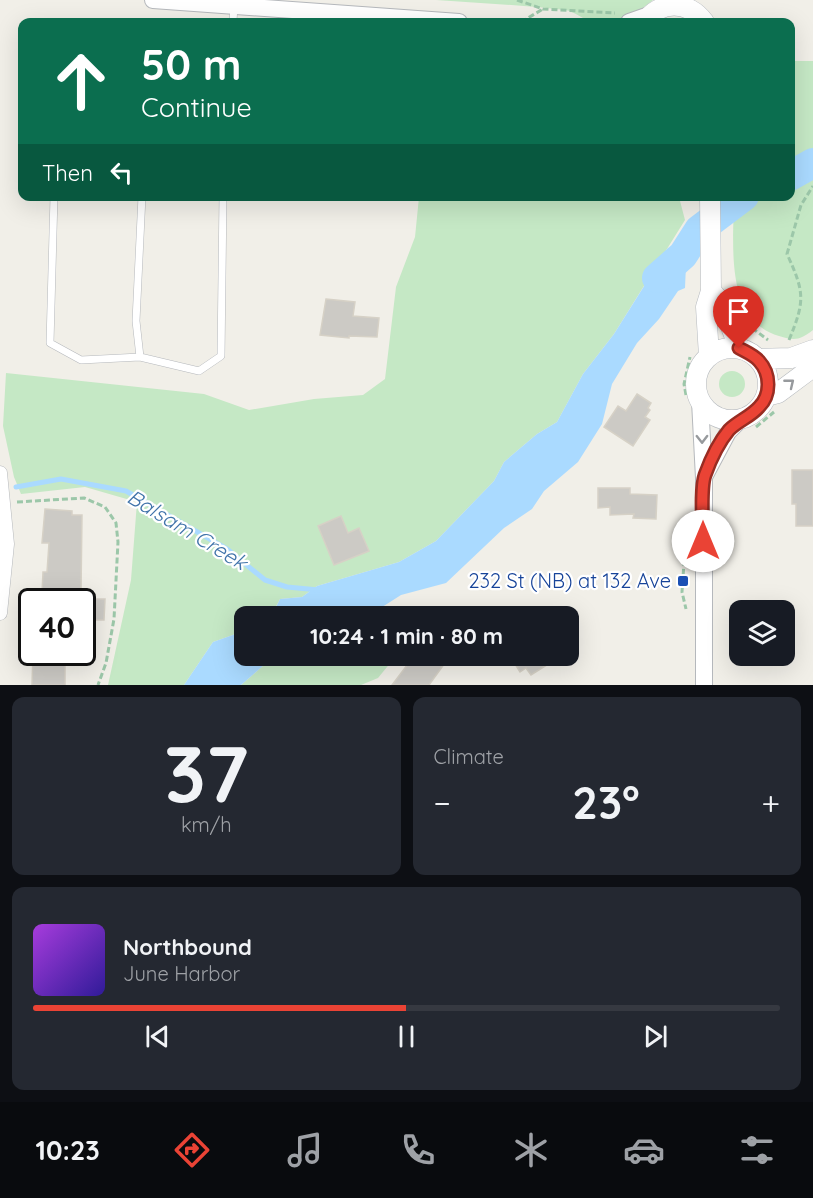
<!DOCTYPE html>
<meta charset="utf-8">
<style>
:root{--surface:#171b24;--page:#242831;--text:#f1f3f6;--muted:#9ea1a6;--line:#363941;--accent:#ea4335}
body{margin:0;font-family:Quicksand,sans-serif;background:var(--page);color:var(--text);height:100vh;display:flex;flex-direction:column;font-size:22px;white-space:nowrap}
*{box-sizing:border-box;margin:0}
p{font-size:20px;color:var(--muted)}
.icon{flex:none;width:33px;height:33px;fill:none;stroke:currentColor;stroke-width:2;stroke-linecap:round;stroke-linejoin:round}
.map{position:relative;height:685px;overflow:hidden}
.side{display:flex;flex-direction:column;gap:12px;padding:12px;background:#0d0f14;flex:1}
.side>*{flex:none}
.hud{position:absolute;left:18px;top:18px;width:777px;height:183px;border-radius:12px;box-shadow:0 6px 24px #0002;background:#0b6e4f;color:#fff;overflow:hidden}
.tools{position:absolute;left:729px;top:600px;display:grid;gap:12px}
.tools a{display:grid;place-items:center;width:66px;height:66px;border-radius:12px;background:var(--surface);box-shadow:0 6px 24px #0002;font-size:30px}
.speed{position:absolute;left:18px;top:588px;display:flex;gap:12px;font-size:30px;font-weight:700;text-align:center}
.speed>*{display:grid;place-content:center;width:78px;height:78px;border-radius:50%;background:var(--surface);box-shadow:0 6px 24px #0002;line-height:1}
.speed .limit{border:3px solid #111;border-radius:9px;background:#fff;color:#111}
.pin{position:absolute;display:grid;place-items:center;width:51px;height:51px;color:#fff;margin:-62px -26px;border-radius:50% 50% 50% 0;rotate:-45deg;box-shadow:0 0 6px #0007}
.pin .icon{rotate:45deg}
.me{position:absolute;width:66px;margin:-33px;rotate:0deg;stroke-linejoin:round;filter:drop-shadow(0 0 4px #0008)}
.turn{display:flex;align-items:center;gap:21px;height:126px;padding:0 24px;font-size:27px}
.turn .icon{width:78px;height:78px;stroke-width:2.5}
.turn b{display:block;font-size:42px;line-height:51px}
.then{display:flex;align-items:center;height:57px;padding:0 24px;background:#0003;gap:12px;font-size:22px}
.big{font-size:45px;font-weight:800;line-height:1.1}
.side .card{flex:1;display:flex;flex-direction:column;justify-content:center;gap:9px;min-width:0;padding:0 21px;border-radius:12px;background:var(--page)}
.side .dial{align-items:center;gap:0}
.dial b{font-size:78px;line-height:1}
.song{display:flex;align-items:center;gap:18px}
.cover{width:72px;height:72px;border-radius:9px;background:linear-gradient(135deg,hsl(280 70% 55%),hsl(250 70% 35%))}
.played{height:6px;border-radius:3px;background:linear-gradient(90deg,var(--accent) 50%,var(--line) 50%)}
.keys{display:flex;justify-content:space-around;direction:ltr}
.heat{display:flex;justify-content:space-between;align-items:center;font-size:33px;direction:ltr}
.side .tiles{flex:1;display:grid;gap:12px;grid-template-columns:1fr 1fr}
.card:last-child{grid-column:span 2}
.trip{position:absolute;left:234px;top:606px;width:345px;height:60px;border-radius:12px;background:var(--surface);box-shadow:0 6px 24px #0002;font-weight:800;line-height:60px;text-align:center}
.tabs{display:flex;height:96px;justify-content:space-around;align-items:center;background:#090b0e;color:var(--muted)}
.tabs .icon{width:42px;height:42px}
.tabs .current{color:var(--accent)}
.tabs b{font-size:27px;color:var(--text)}
.map>svg:first-child{display:block}
</style>
<div class="map">
<svg width="813" height="685" viewBox="0 0 813 685">
<rect width="100%" height="100%" fill="#f1efe8"/>
<!-- green -->
<path fill="#c5e8c5" d="M436,0h217c-15,13 -38,25 -59,22 -10,-1 -19,-11 -29,-12 -43,-5 -86,-7 -129,-10z
M791,61h22v269c-13,10 -18,11 -34,6 -56,-16 -45,-95 -45,-139l56,-1z
M419,197h260l6,23 -71,114 -31,40 -26,48 -20,12 -33,28 -10,19 -58,60 -37,21 -82,24 -15,11 -22,2c-10,20 -14,17 -36,17v15l-31,11 -29,43h-76l23,-105 6,-78 -52,-15 -64,7 -7,-17 -11,-51 3,-53 198,21 45,16 65,-11 49,-4 22,-16 11,-92 19,-50z
M719 384a13 13 0 1 1 26 0a13 13 0 1 1-26 0Z
M281,656h115l-18,22 -17,7h-120l24,-21z"/>
<!-- water -->
<path fill="#aadaff" d="M687,242l-2,46 -7,3 -19,28 -22,24 -25,41 -10,40 -24,38 -34,29 -12,18 -28,19 -58,55 -45,12 -33,21h-101l6,-3 7,-14 22,-2 15,-11 82,-24 37,-21 58,-60 10,-19 33,-28 20,-12 26,-48 31,-40 54,-86z
M244,631v25h37l-16,8 -24,21h-57l29,-43z"/>
<g fill="none" stroke-linecap="round" stroke-linejoin="round">
<!-- stream -->
<path stroke="#aadaff" stroke-width="5" d="M16,487l45,-8 65,12 101,58 38,31 22,7 32,3"/>
<!-- river -->
<path stroke="#aadaff" stroke-width="30" d="M790,176l23,-13
M657,278l26,-23 16,-25 45,-34"/>
</g>
<!-- building -->
<path fill="#cccac5" stroke="#d6d1c6" stroke-width="1.5" d="M326,299l29,3 -2,14 26,2 -2,19 -28,-1v2l-29,-3z
M637,394l14,9 -3,5 2,2 -5,7 5,3 -17,26 -29,-19 14,-21 8,5z
M792,470h21v56h-17v-22h-4z
M598,488h32v6l27,1 -1,24 -23,-1 1,-4 -24,1v-8l-12,1z
M45,509l27,2v4h10l-1,78h-39l1,-21h4l2,-29h-7z
M341,516l7,17 11,-5 10,23 -35,14 -16,-39z
M87,599h18l-1,21h-18z
M33,652l32,1v32h-33z
M414,656h36l-21,29h-37z
M510,656h51l-30,19 -5,-7 -6,4z"/>
<g fill="none" stroke-linecap="round" stroke-linejoin="round">
<!-- service casing -->
<g stroke="#b5b8bc" stroke-width="8">
<path id="service" d="M233,22l1,-17
M54,196l-4,147 31,17 59,-3
M142,196l-6,125 4,36 59,14 22,-15 2,-160"/>
</g>
<!-- minor casing -->
<g stroke="#b5b8bc" stroke-width="15">
<path id="minor" d="M0,473l7,71 -7,69"/>
</g>
<!-- tertiary casing -->
<g stroke="#b5b8bc" stroke-width="18">
<path id="tertiary" d="M153,0l306,22
M629,22l20,-7
M700,401l4,77v207
M704,477l24,-45 14,-14"/>
</g>
<!-- secondary casing -->
<g stroke="#b6babf" stroke-width="21">
<path id="secondary" d="M645,22c15,-22 43,-22 59,0
M711,291l11,12 17,45
M696 384a36 36 0 1 1 72 0a36 36 0 1 1-72 0Z
M709,356l-3,-49 5,-16 -1,-95
M758,359l33,-1 22,-8
M766,396l12,-3 35,-26"/>
</g>
<!-- path -->
<path stroke="#9cc7a9" stroke-width="3" stroke-dasharray="6 3" stroke-linecap="butt" d="M517,0l26,9 72,4
M521,22l22,-13
M752,328l16,12
M789,340c16,-39 16,-47 -2,-86l14,-49 12,-19
M686,395l-2,-11 6,-27
M756,427l18,-15
M17,502l67,-4 21,9 11,16 2,19 -4,77 -8,44 -8,22
M686,533l-4,59 4,17"/>
<!-- service -->
<use href="#service" stroke="#fff" stroke-width="7"/>
<!-- minor -->
<use href="#minor" stroke="#fff" stroke-width="14"/>
<!-- tertiary -->
<use href="#tertiary" stroke="#fff" stroke-width="16"/>
<!-- secondary -->
<use href="#secondary" stroke="#fff" stroke-width="20"/>
</g>
<!-- one-way arrows -->
<defs><path id="oneway-chevron" d="M-2-3.5L2.5 0L-2 3.5" fill="none" stroke-width="1.6" stroke-linecap="round" stroke-linejoin="round" transform="scale(1.5)"/></defs>
<g stroke="#979a9d">
<use href="#oneway-chevron" transform="translate(790 383) rotate(-39)"/>
<use href="#oneway-chevron" transform="translate(702 439) rotate(89)"/>
</g>
<g fill="none" stroke-linecap="round" stroke-linejoin="round">
<!-- route casing -->
<g stroke="#982c22" stroke-width="15">
<path id="route" d="M703,541c0,-16 -3,-52 2,-66 5,-14 14,-33 24,-45 9,-9 21,-13 30,-23 12,-12 12,-33 0,-46 -5,-6 -13,-9 -20,-13"/>
</g>
<!-- route -->
<use href="#route" stroke="#ea4335" stroke-width="10"/>
</g>
<!-- markers -->
<rect fill="#1a4fb4" stroke="#fff" stroke-width="2" x="677" y="575" width="12" height="12" rx="3"/>
<g text-anchor="middle" stroke-width="4.5" stroke-linejoin="round" paint-order="stroke">
<!-- transit labels -->
<g font-size="20" fill="#164399" stroke="#fff" text-anchor="end">
<text x="671" y="588">232 St (NB) at 132 Ave</text>
</g>
<!-- water labels -->
<g font-size="21" font-style="italic" fill="#4174aa" stroke="#fff">
<text transform="translate(187 530) rotate(31)" y="7">Balsam Creek</text>
</g>
</g>
</svg>
<div class="tools">
<a><svg class="icon" aria-label="layers" viewBox="0 0 24 24"><path d="M12 4l9 5-9 5-9-5zM3 14l9 5 9-5"/></svg></a>
</div>
<div class="speed"><div class="limit">40</div></div>
<div class="pin" style="left:739px;top:348px;background:#d93025"><svg class="icon" aria-label="arrive" viewBox="0 0 24 24"><path d="M6 21V4h12l-3 4 3 4H6"/></svg></div>
<svg class="me" style="left:703px;top:541px" viewBox="-20 -20 40 40"><circle r="19" fill="#fff"/><path d="M0-13L10 11 0 6-10 11z" fill="#ea4335"/></svg>
<div class="trip">10:24 · 1 min · 80 m</div>
<div class="hud">
<div class="turn"><svg class="icon" aria-label="ahead" viewBox="0 0 24 24"><path d="M12 20V5M6 11l6-6 6 6"/></svg><div><b>50 m</b>Continue</div></div>
<div class="then">Then<svg class="icon" aria-label="left" viewBox="0 0 24 24"><path d="M17 20v-9H6M10 6l-5 5 5 5"/></svg></div>
</div>
</div>
<section class="side">
<div class="tiles">
<div class="card dial"><b>37</b><p>km/h</p></div>
<div class="card"><p>Climate</p>
<div class="heat"><a>−</a><b class="big">23°</b><a>+</a></div>
</div>
<div class="card">
<div class="song"><i class="cover"></i><div><b>Northbound</b><p>June Harbor</p></div></div>
<div class="played"></div>
<div class="keys"><svg class="icon" aria-label="previous" viewBox="0 0 24 24"><path d="M18 5L8 12l10 7zM5 5v14"/></svg><svg class="icon" aria-label="pause" viewBox="0 0 24 24"><path d="M8 5v14M16 5v14"/></svg><svg class="icon" aria-label="next" viewBox="0 0 24 24"><path d="M6 5l10 7-10 7zM19 5v14"/></svg></div>
</div>
</div>
</section>
<nav class="tabs">
<b>10:23</b>
<svg class="icon current" aria-label="directions" viewBox="0 0 24 24"><path d="M12 3l9 9-9 9-9-9zM9 14v-3h6M13 9l2 2-2 2"/></svg>
<svg class="icon" aria-label="music" viewBox="0 0 24 24"><path d="M9 18V5l10-2v13"/><circle cx="6" cy="18" r="3"/><circle cx="16" cy="16" r="3"/></svg>
<svg class="icon" aria-label="phone" viewBox="0 0 24 24"><path d="M5 4h4l2 5-3 2q2 4 5 5l2-3 5 2v4C11 20 4 13 5 4z"/></svg>
<svg class="icon" aria-label="climate" viewBox="0 0 24 24"><path d="M12 3v18M4 7l16 10M4 17L20 7"/></svg>
<svg class="icon" aria-label="car" viewBox="0 0 24 24"><path d="M5 17H2v-5l4-1 3-4h7l3 4 3 1v5h-3M9 17h6M6 11h13"/><circle cx="7" cy="17" r="2"/><circle cx="17" cy="17" r="2"/></svg>
<svg class="icon" aria-label="filters" viewBox="0 0 24 24"><path d="M4 7h16M4 17h16"/><circle cx="9" cy="7" r="2"/><circle cx="15" cy="17" r="2"/></svg>
</nav>
